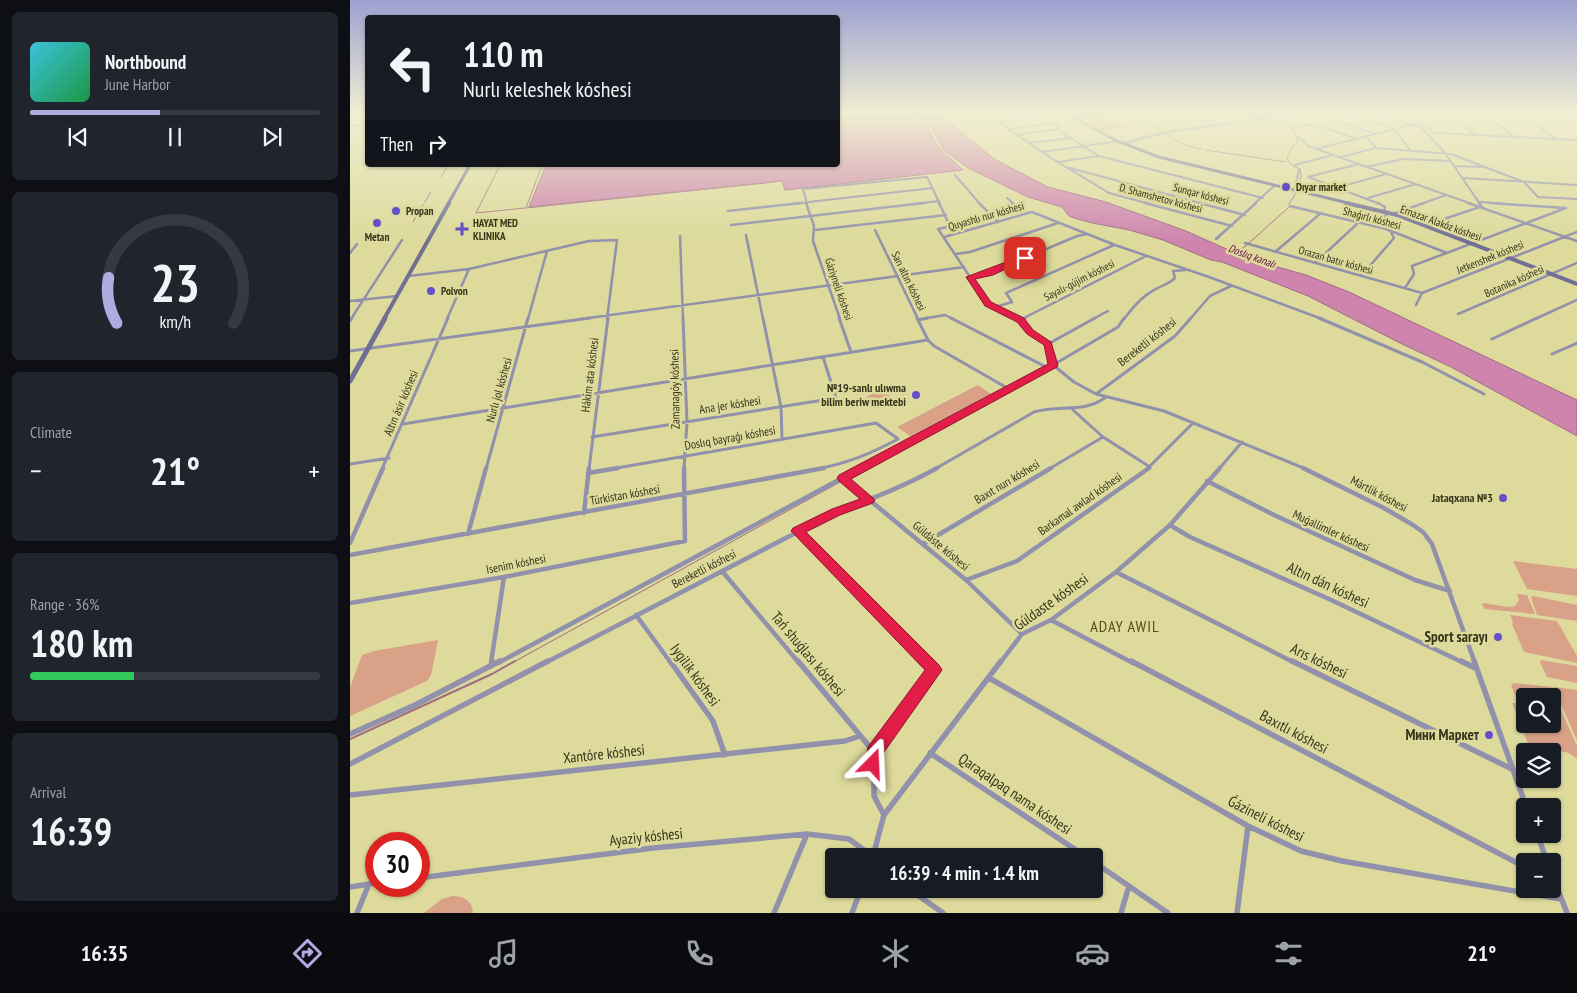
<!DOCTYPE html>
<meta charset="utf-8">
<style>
:root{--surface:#171b24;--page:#20242c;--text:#f1f3f6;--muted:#9ea1a6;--line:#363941;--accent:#b1a9e1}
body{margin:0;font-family:"PT Sans Narrow",sans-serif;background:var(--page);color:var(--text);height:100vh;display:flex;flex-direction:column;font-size:19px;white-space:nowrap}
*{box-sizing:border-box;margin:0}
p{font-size:16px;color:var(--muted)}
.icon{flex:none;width:28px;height:28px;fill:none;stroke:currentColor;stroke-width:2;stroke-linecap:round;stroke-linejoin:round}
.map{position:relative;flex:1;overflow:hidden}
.sheet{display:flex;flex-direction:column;gap:12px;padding:12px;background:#0d0f14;width:350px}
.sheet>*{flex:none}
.hud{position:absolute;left:15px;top:15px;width:475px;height:152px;border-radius:5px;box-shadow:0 1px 4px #0004;background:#171b24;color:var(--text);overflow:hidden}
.tools{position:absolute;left:1166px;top:688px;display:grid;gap:10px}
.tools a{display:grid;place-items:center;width:45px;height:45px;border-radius:5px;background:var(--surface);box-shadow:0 1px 4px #0004;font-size:25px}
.speed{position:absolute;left:15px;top:832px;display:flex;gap:10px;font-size:25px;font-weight:700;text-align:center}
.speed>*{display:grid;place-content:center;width:65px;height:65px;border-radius:50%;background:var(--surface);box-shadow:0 1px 4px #0004;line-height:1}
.speed .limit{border:8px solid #d22;background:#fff;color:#111}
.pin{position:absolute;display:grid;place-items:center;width:42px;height:42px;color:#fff;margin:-21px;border-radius:10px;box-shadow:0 2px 8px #0006}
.me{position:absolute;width:55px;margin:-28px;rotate:21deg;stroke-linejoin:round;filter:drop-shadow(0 0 4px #0008)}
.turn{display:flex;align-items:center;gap:18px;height:105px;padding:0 15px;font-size:22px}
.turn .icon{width:65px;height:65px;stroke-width:2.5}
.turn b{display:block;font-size:35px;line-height:42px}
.then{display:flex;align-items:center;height:48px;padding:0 15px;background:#0003;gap:10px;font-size:19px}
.big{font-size:38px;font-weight:700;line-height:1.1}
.sheet .widget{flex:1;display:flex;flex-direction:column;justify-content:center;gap:8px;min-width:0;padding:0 18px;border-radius:8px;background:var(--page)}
.sheet .dial{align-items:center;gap:0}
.dial svg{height:130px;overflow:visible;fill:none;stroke:var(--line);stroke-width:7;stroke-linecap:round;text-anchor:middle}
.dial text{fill:var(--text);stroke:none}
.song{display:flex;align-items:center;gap:15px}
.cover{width:60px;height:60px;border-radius:8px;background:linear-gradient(135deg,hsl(190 70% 55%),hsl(140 70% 35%))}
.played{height:5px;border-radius:2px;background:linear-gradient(90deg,var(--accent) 45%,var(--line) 45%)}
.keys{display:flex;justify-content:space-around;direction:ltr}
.heat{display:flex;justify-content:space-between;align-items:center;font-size:28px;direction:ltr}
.charge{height:8px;border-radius:4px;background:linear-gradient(90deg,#34c759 36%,var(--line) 0)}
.trip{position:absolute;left:475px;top:848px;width:278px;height:50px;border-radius:5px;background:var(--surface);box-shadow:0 1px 4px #0004;font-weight:700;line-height:50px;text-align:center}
.menu{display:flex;height:80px;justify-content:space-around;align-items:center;background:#090b0e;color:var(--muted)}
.menu .icon{width:35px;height:35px}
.menu .active{color:var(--accent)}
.menu b{font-size:22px;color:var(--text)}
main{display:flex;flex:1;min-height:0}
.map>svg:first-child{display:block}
</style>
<main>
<section class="sheet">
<div class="widget">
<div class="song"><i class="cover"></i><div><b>Northbound</b><p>June Harbor</p></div></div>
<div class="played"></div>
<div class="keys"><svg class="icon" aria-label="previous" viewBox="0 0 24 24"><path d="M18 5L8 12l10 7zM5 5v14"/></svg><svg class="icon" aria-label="pause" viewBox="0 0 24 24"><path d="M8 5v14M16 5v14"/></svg><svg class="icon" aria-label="next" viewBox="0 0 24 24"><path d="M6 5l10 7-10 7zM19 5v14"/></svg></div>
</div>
<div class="widget dial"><svg viewBox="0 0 100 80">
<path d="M14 69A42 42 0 1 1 86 69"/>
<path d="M14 69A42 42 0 0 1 9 41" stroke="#b1a9e1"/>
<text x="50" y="56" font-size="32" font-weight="700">23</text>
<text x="50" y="72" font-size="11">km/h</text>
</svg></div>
<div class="widget"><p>Climate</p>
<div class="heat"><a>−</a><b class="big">21°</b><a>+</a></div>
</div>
<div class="widget"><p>Range · 36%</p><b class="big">180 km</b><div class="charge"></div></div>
<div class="widget"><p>Arrival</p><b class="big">16:39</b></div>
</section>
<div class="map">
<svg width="1227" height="913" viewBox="0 0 1227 913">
<rect width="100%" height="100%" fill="#ddda9b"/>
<!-- green -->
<path fill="#d8a188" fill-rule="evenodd" d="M753,115l17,7 -9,3 12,-2 6,3 -25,5 -21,-12z
M628,385l13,9 -81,42 -13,-9z
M530,389l13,9 -21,8 -9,-7z
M1163,561l64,8v27l-50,-7z
M1167,594l10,1 8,19 -50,-5 -3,-4 1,-2 25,4 7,-1 4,-6z
M1183,596l44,9v16l-40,-6 -6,-18z
M1160,615l47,6 20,35v7l-53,-11 -12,-28 1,-2z
M88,640l-7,35 -4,6 -77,35v-29l12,-32 12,-4z
M1191,660l36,6v17l-30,-6 -7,-15z
M1164,683l37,4 26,59v13l-8,-6 -41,-9 -16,-41h6l-7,-18zM1175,696h27v28h-27z
M1203,687l24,3v50z
M102,896c12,0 20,4 21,17h-49l18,-14z"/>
<!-- water -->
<path fill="#ce84ad" stroke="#a06c81" d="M488,114h72l16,12 14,23 23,21 -178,20 -3,-9 -253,26 17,-42h292z
M565,114h25l54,45 54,28 58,15 80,29 63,28 57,16 43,17 228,108v36l-126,-69 -51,-24 -92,-47 -86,-34 -11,-2 -48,-20 -34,-10 -37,-7 -18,-5 -5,-2 -7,-9 -34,-10 -60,-29 -19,-14 -6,-5 -12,-22z"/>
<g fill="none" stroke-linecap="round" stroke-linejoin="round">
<!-- stream-far1 -->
<path stroke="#a06c81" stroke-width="1" d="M933,118l12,15 3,9 -6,5 -5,11 3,6 10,5 1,7 -3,13
M795,122l17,9
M816,134l16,10 19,5
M855,150l81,12
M150,165l-24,48 49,-5
M192,165l-16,43 249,-26
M91,177l7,-12
M75,202l6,-10
M939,204l7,-11
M72,206l2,-2
M66,216l4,-5
M63,222l3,-5
M899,243l40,-36
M886,253l11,-8
M162,663l328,-181"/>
<!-- stream -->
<path stroke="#a06c81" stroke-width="2" d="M0,739l142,-65 23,-13"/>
<!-- minor-far4 -->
<path stroke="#9291ab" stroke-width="2" d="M637,114l64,44 58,35 41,11
M893,114l12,6
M966,114l59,20
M996,114l48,15 16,21
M1028,114l44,14 23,25 35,51
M1062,114l22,19 143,7
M1100,114l25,21
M1135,114l28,22
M1176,117l28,21
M728,119l25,-5
M649,121l52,-7
M0,126l18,-2
M942,128l21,-4 42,14
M659,129l46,-6 5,8 39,25 164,42
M667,135l42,-6
M948,136l10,10 164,58
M1016,136l10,12
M679,143l43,-5
M966,149l95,-24
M693,152l75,-11
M991,157l35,-9 75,6 73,28 14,15 39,2
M708,162l41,-6
M945,165l38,-10
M1104,166l27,1
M1016,167l37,-8 48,2
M720,168l134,36
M605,175l25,29
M958,177l72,27
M958,177l51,-13
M1113,178l114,7
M986,188l50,-14
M944,191l5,-21
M657,198l7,6
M1018,198l48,-14
M1130,202l27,2
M441,204l142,-16
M457,204l-4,-15 124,-12 13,27
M564,204l25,-3
M904,204l20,-18
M1071,204l25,-9"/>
<!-- minor-far3 -->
<path stroke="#9291ab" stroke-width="2.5" d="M456,203l8,23 -1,15 27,78
M589,203l10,21 -2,3 -9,2 50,75 32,15
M629,203l19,19
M662,203l5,4
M795,203l87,23
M849,203l46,12
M1028,203l7,4 -1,5
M1118,203l109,38
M1129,203l4,5
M1140,203l75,5
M940,206l96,23 61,24
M378,211l74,-8
M1042,214l32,-11
M639,215l28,-8
M381,225l193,-22
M1076,225l54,-18
M1036,229l-3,-10 5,-6
M465,230l131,-15
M525,230l43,89
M396,235l17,84
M330,236l3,83
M594,237l88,-25 83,33 94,32 113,42
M866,239l40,-36
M895,243l177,50
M925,252l46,-39
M0,253l7,-9
M605,254l15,-2 88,-29
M965,263l44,-41
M59,276l60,-7 120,-28 28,-1 -10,79
M1011,276l33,-38 -4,-8
M620,277l20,-4 87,-37 10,-2
M1055,288l9,-14 -2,-8 154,-58
M0,301l47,-5
M1066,305l6,-12 155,-61
M642,308l20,-6 -6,-9 108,-48
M1108,314l119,-51
M1,319l51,-79
M97,319l22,-50
M178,319l19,-68
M231,319l383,-52
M571,319l24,-4 8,4
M672,319l124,-63
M743,319l15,-8
M774,319c10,-13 19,-24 34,-31 7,-4 11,-4 17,-10l-2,-7 12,-1
M840,319l20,-23 21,-10
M1185,319l42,-19"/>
<!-- minor-far2 -->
<path stroke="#9291ab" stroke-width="3" d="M333,318l4,104 -3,47
M413,318l18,89 1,32
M489,318l12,34
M567,318l11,22 6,6 75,43
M601,318l97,50
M667,318l4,2 9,12 18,12 5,21 21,17 22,12 68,17 142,58
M969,318l103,44 62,32
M568,320l10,-2
M671,320l4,-2
M0,321l2,-3
M1142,339l45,-21
M698,344l47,-26
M0,351l240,-33
M1202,354l25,-11
M746,394l79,-58 16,-18
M723,410l30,27 47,30
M53,424l525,-84
M242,437l244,-39 -13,-41
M0,464l39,-6
M32,469l66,-151
M136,469l42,-151
M239,469l19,-151
M261,469l265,-46 22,16c-28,15 -50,24 -81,30
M509,469l194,-104 65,-38 6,-9
M585,469l99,-57c25,-8 50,2 72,-15
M699,469l54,-32
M797,469l46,-46
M869,469l23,-27"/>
<!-- minor-far1 -->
<path stroke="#9291ab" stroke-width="4.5" d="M953,468l81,40 29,17 10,7 9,12 43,119
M238,473l30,-5
M493,478l123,102 56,54
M857,481l67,34 141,65 35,11
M234,513l5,-45
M820,525l20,12 139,62 135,64
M447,531l131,132
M118,534l18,-66
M0,543l33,-75
M573,544l128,-76
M0,555l474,-87
M372,571l77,92
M766,572l179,91
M616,580l51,-19 132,-93
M0,603l154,-26 181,-36 -1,-73
M286,615l35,48
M701,620l82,43
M141,663l13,-86
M148,663l363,-195
M195,663l291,-151c35,-13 69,-26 101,-44
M650,663l22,-29 29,-14 65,-48 54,-47 50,-57"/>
<!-- minor -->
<path stroke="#9291ab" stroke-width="5.5" d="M320,661l43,60 12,34
M448,661l76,91
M781,661l394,206
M942,661l220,108
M1111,661l14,7
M1124,661l52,145
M141,666l1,-5
M639,678l259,148 53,25 41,10 219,38
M0,734l65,-29 85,-44
M524,752l60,-83 -7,-8
M524,752v44l10,19
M580,753l155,103
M0,764l198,-103
M0,795l495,-54 15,-5
M1187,834l10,27
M523,856l11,-41 117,-154
M744,862l74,51
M1202,875l15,38
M69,878l234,-30 154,-14 42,5 23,17
M0,887l26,-4
M559,889l34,24
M7,913l12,-29
M424,913l33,-79
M502,913l9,-24
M771,913l8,-27
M887,913l11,-87"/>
<!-- tertiary -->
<path stroke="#9291ab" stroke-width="2.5" d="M774,143l44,-11 126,-18"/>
<!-- secondary-far2 -->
<path stroke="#717094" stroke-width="3" d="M718,114l49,27 42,16 193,47
M98,204l22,-39"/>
<!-- secondary-far1 -->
<path stroke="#717094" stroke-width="4" d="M996,203l51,12 180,69
M34,319l65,-116"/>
<!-- secondary -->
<path stroke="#717094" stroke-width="5" d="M0,381l35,-63"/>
<!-- primary -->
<path stroke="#5a5884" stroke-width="3" d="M1223,114l4,3"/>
</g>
<!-- sky -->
<linearGradient id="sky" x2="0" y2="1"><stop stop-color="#9da1d0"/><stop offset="0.47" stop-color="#f0eed2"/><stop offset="1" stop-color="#f0eed2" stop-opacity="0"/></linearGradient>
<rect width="1227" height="242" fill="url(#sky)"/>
<!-- route -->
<path fill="#e11d48" stroke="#92132f" d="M672,256l7,2 -36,17 -18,4 16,23 33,16 9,12 18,12 7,23 -1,2 -206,112 22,19 2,2 -2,3 -33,12 -34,17 133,133 3,5 -60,85 -3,14 -6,3 -6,-3 -2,-5 3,-17 57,-77 -134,-139 2,-3 39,-19 28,-10 -21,-18 -2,-3 2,-3 209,-111 -4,-19 -17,-11 -10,-12 -32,-16 -19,-29z"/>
<!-- markers -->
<g fill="#634fc8" stroke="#ddda9b" stroke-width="2">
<circle cx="936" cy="187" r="5"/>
<circle cx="46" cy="211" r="5"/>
<circle cx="27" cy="223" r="5"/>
<path d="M109.5 221.5h5v5h5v5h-5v5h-5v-5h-5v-5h5z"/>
<circle cx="81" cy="291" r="5"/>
<circle cx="566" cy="395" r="5"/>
<circle cx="1153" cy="498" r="5"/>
<circle cx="1148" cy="637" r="5"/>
<circle cx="1139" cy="735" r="5"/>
</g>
<g text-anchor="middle" stroke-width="5" stroke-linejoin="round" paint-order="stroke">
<!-- far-poi labels -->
<g font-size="11" font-weight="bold" fill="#36351b" stroke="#ddda9b" text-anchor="start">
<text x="946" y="191">Dıyar market</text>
<text x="56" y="215">Propan</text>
<text x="123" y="227">HAYAT MED<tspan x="123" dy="13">KLINIKA</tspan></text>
<text x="27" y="241" text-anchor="middle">Metan</text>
<text x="91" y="295">Polvon</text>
</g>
<!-- far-street labels -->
<g font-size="11" fill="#36351b" stroke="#ddda9b">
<text transform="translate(851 194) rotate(15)" y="4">Sunqar kóshesi</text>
<text transform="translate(811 198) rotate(15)" y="4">D. Shamshetov kóshesi</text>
<text transform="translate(636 216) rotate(-16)" y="4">Quyashlı nur kóshesi</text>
<text transform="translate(1022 218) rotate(15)" y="4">Shaǵırlı kóshesi</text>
<text transform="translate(1091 223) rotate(20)" y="4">Ernazar Alakóz kóshesi</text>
<text transform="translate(1140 257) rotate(-22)" y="4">Jetkenshek kóshesi</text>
<text transform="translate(986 260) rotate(16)" y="4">Orazan batır kóshesi</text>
<text transform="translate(729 280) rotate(-27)" y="4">Sayalı-gújim kóshesi</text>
<text transform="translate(559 281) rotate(64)" y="4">Sarı altın kóshesi</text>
<text transform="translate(1164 281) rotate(-24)" y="4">Botanika kóshesi</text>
<text transform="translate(489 289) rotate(71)" y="4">Ǵáziyneli kóshesi</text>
</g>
<!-- far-water labels -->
<g font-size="11" font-style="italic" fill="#650d48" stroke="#ddda9b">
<text transform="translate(902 256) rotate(20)" y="4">Doslıq kanalı</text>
</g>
<!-- street labels -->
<g font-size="12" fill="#36351b" stroke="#ddda9b">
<text transform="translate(797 342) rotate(-38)" y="4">Bereketli kóshesi</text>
<text transform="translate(240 375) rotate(-83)" y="4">Hákim ata kóshesi</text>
<text transform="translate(325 389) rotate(-91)" y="4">Zamanagóy kóshesi</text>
<text transform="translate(149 390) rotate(-74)" y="4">Nurlı jol kóshesi</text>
<text transform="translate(51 403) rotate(-67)" y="4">Altın ásir kóshesi</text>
<text transform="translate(380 405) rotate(-9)" y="4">Ana jer kóshesi</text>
<text transform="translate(380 438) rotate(-10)" y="4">Doslıq bayraǵı kóshesi</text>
<text transform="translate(657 482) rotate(-31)" y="4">Baxıt nurı kóshesi</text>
<text transform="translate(1029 494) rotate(28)" y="4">Mártlik kóshesi</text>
<text transform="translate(275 495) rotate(-10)" y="4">Túrkistan kóshesi</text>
<text transform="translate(730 504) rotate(-35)" y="4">Barkamal awlad kóshesi</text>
<text transform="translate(981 531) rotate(25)" y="4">Muǵallimler kóshesi</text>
<text transform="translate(591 546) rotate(40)" y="4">Gúldáste kóshesi</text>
<text transform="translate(166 564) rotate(-11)" y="4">Isenim kóshesi</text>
<text transform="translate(354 569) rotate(-27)" y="4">Bereketli kóshesi</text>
</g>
<!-- poi labels -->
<g font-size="12" font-weight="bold" fill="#36351b" stroke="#ddda9b" text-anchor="end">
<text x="556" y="392">№19-sanlı ulıwma<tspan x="556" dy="14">bilim beriw mektebi</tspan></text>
<text x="1143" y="502">Jataqxana №3</text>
</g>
<!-- near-street labels -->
<g font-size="15" fill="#36351b" stroke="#ddda9b">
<text transform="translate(978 585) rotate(25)" y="5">Altın dán kóshesi</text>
<text transform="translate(701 602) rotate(-35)" y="5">Gúldaste kóshesi</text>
<text transform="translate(458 654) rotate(50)" y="5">Tań shuǵlası kóshesi</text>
<text transform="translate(969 661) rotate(26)" y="5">Arıs kóshesi</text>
<text transform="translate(345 675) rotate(54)" y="5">Iygilik kóshesi</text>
<text transform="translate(944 732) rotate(28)" y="5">Baxıtlı kóshesi</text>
<text transform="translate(254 754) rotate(-6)" y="5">Xantóre kóshesi</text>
<text transform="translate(665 794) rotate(34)" y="5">Qaraqalpaq nama kóshesi</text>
<text transform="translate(916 819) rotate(27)" y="5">Ǵázineli kóshesi</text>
<text transform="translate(296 837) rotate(-6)" y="5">Ayaziy kóshesi</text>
</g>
<!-- near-poi labels -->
<g font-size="15" font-weight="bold" fill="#36351b" stroke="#ddda9b" text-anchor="end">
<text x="1138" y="642">Sport sarayı</text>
<text x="1129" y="740">Мини Маркет</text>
</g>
<!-- near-neighbourhood labels -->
<g font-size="16" letter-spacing="1" fill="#534f0d" stroke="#ddda9b">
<text x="775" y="632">ADAY AWIL</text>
</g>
</g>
</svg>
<div class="tools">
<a><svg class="icon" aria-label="search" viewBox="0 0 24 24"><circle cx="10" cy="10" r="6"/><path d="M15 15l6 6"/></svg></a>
<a><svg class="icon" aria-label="layers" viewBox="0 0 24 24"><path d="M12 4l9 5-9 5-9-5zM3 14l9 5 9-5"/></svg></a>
<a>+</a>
<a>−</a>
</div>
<div class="speed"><div class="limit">30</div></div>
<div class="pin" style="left:675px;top:258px;background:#d93025"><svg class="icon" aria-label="arrive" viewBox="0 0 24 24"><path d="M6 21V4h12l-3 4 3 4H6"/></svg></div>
<svg class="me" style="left:523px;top:764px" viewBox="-20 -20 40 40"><path d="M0-17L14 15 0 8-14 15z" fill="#e11d48" stroke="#fff" stroke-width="4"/></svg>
<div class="trip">16:39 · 4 min · 1.4 km</div>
<div class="hud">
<div class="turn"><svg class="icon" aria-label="left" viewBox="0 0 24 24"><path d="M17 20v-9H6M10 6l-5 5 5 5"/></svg><div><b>110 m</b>Nurlı keleshek kóshesi</div></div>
<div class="then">Then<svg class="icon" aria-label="right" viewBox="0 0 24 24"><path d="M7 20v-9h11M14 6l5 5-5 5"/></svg></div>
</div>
</div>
</main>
<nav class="menu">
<b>16:35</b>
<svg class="icon active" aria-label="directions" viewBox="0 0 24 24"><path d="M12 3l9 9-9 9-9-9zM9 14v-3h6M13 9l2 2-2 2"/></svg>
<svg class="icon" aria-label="music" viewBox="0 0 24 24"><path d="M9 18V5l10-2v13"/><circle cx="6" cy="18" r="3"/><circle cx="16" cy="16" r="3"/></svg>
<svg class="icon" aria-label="phone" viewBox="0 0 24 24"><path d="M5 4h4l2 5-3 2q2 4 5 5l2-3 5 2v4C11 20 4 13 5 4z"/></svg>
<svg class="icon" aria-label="climate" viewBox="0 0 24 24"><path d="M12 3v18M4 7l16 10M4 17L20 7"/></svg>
<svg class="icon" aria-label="car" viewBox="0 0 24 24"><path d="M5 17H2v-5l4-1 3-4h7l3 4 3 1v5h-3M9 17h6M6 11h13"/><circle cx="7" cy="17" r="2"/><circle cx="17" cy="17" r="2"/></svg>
<svg class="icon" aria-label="filters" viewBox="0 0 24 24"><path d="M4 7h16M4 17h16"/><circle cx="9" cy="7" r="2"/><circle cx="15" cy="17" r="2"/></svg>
<b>21°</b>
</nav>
